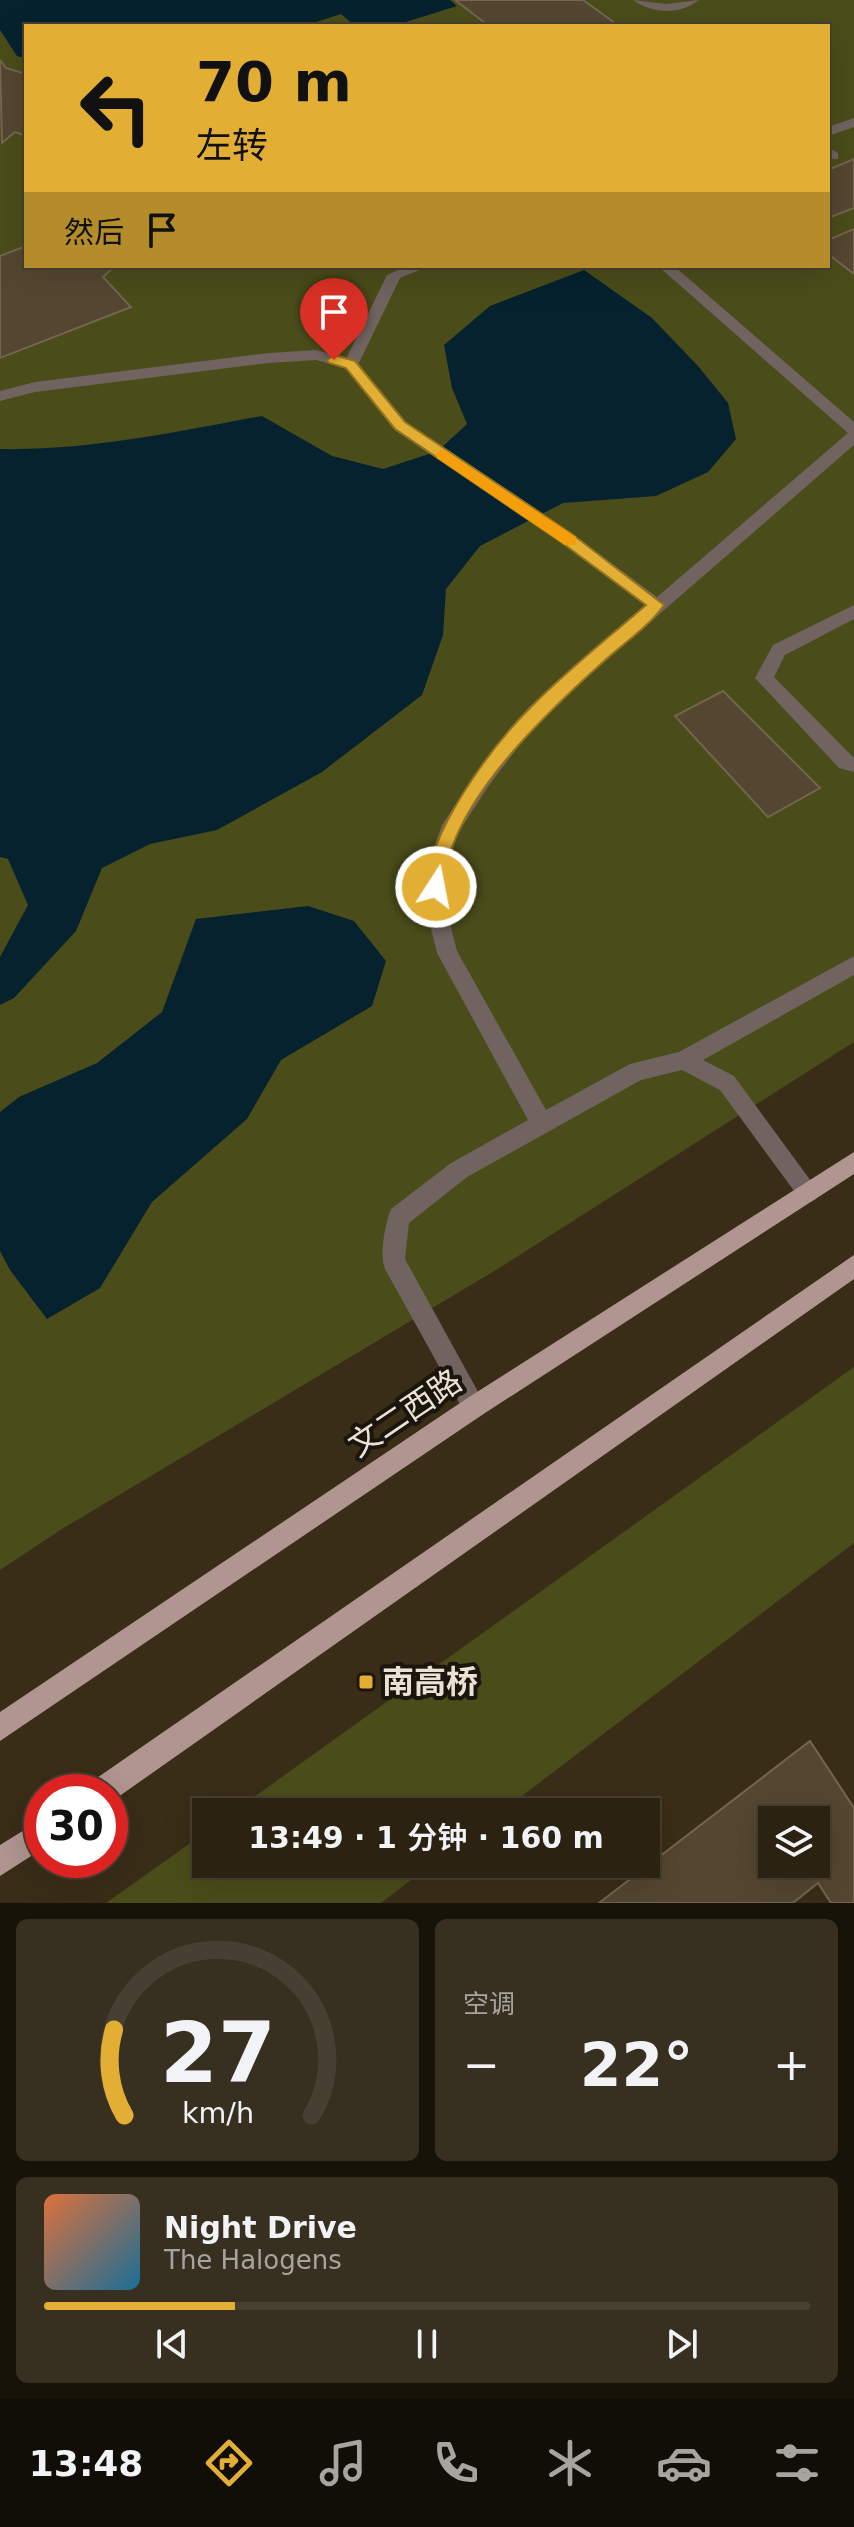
<!DOCTYPE html>
<html lang="zh">
<meta charset="utf-8">
<style>
:root{--surface:#2b2211;--page:#372f1f;--text:#f1f3f6;--muted:#a6a49f;--line:#473f31;--accent:#e2af34}
body{margin:0;font-family:"DejaVu Sans","Noto Sans SC",sans-serif;background:var(--page);color:var(--text);height:100vh;display:flex;flex-direction:column;font-size:30px;white-space:nowrap}
*{box-sizing:border-box;margin:0}
p{font-size:26px;color:var(--muted)}
.icon{flex:none;width:44px;height:44px;fill:none;stroke:currentColor;stroke-width:2;stroke-linecap:round;stroke-linejoin:round}
.map{position:relative;height:1903px;overflow:hidden}
.details{display:flex;flex-direction:column;gap:16px;padding:16px;background:#181309;flex:1}
.details>*{flex:none}
.top-card{position:absolute;left:24px;top:24px;width:806px;height:244px;border-radius:0px;box-shadow:0 8px 32px #0002,0 0 0 2px var(--line);background:#e2af34;color:#111;overflow:hidden}
.tools{position:absolute;left:758px;top:1806px;display:grid;gap:16px}
.tools a{display:grid;place-items:center;width:72px;height:72px;border-radius:0px;background:var(--surface);box-shadow:0 8px 32px #0002,0 0 0 2px var(--line);font-size:40px}
.speed{position:absolute;left:24px;top:1774px;display:flex;gap:16px;font-size:40px;font-weight:700;text-align:center}
.speed>*{display:grid;place-content:center;width:104px;height:104px;border-radius:50%;background:var(--surface);box-shadow:0 8px 32px #0002,0 0 0 2px var(--line);line-height:1}
.speed .limit{border:12px solid #d22;background:#fff;color:#111}
.pin{position:absolute;display:grid;place-items:center;width:68px;height:68px;color:#fff;margin:-82px -34px;border-radius:50% 50% 50% 0;rotate:-45deg;box-shadow:0 0 8px #0007}
.pin .icon{rotate:45deg}
.me{position:absolute;width:88px;margin:-44px;rotate:11deg;stroke-linejoin:round;filter:drop-shadow(0 0 6px #0008)}
.turn{display:flex;align-items:center;gap:28px;height:168px;padding:0 40px;font-size:36px}
.turn .icon{width:104px;height:104px;stroke-width:2.5}
.turn b{display:block;font-size:56px;line-height:68px}
.then{display:flex;align-items:center;height:76px;padding:0 40px;background:#0003;gap:16px;font-size:30px}
.big{font-size:60px;font-weight:600;line-height:1.1}
.details .widget{flex:1;display:flex;flex-direction:column;justify-content:center;gap:12px;min-width:0;padding:0 28px;border-radius:12px;background:var(--page)}
.details .dial{align-items:center;gap:0}
.dial svg{height:208px;overflow:visible;fill:none;stroke:var(--line);stroke-width:7;stroke-linecap:round;text-anchor:middle}
.dial text{fill:var(--text);stroke:none}
.song{display:flex;align-items:center;gap:24px}
.cover{width:96px;height:96px;border-radius:12px;background:linear-gradient(135deg,hsl(20 70% 55%),hsl(200 70% 35%))}
.played{height:8px;border-radius:4px;background:linear-gradient(90deg,var(--accent) 25%,var(--line) 25%)}
.keys{display:flex;justify-content:space-around;direction:ltr}
.heat{display:flex;justify-content:space-between;align-items:center;font-size:44px;direction:ltr}
.details .tiles{flex:1;display:grid;gap:16px;grid-template-columns:1fr 1fr}
.widget:last-child{grid-column:span 2}
.trip{position:absolute;left:192px;top:1798px;width:468px;height:80px;border-radius:0px;background:var(--surface);box-shadow:0 8px 32px #0002,0 0 0 2px var(--line);font-weight:600;line-height:80px;text-align:center}
.tabs{display:flex;height:128px;justify-content:space-around;align-items:center;background:#110e07;color:var(--muted)}
.tabs .icon{width:56px;height:56px}
.tabs .on{color:var(--accent)}
.tabs b{font-size:36px;color:var(--text)}
.map>svg:first-child{display:block}
</style>
<div class="map">
<svg width="854" height="1903" viewBox="0 0 854 1903">
<rect width="100%" height="100%" fill="#392d17"/>
<!-- green -->
<path fill="#4a4c1a" fill-rule="evenodd" d="M0,0h854v1042l-353,225 -439,262 -62,41zM26,26h802v240h-802z
M854,1367v176l-353,269h-268z
M206,1832v32h226l-51,39h-275z"/>
<!-- water -->
<path fill="#05222e" d="M0,0h450l7,6 -64,20h-38l-14,-12 -31,10 1,2h-285v32l-9,-2 -17,-26z
M584,270l68,48 46,48 30,37 8,36 -28,33 -52,24 -93,7 -83,43 -34,43 -3,46 -21,60 -100,77 -105,58 -67,14 -48,24 -26,63 -62,67 -14,7v-48l28,-52 -20,-46 -8,-2v-408c88,2 176,-17 262,-33l70,40 51,13 55,-18 29,-27 -15,-36 -8,-43 46,-39z
M308,906l46,15 32,40 -14,45 -91,54 -34,59 -95,83 -52,86 -53,31 -37,-49 -10,-19v-139l19,-15 78,-34 65,-51 34,-93z"/>
<!-- building -->
<path fill="#544630" stroke="#73654e" stroke-width="2" fill-rule="evenodd" d="M455,0h128l36,26h-130z
M0,60l6,8 20,6v62l-11,-4 -13,11z
M854,159v49l-26,10v-48z
M854,229v45l-26,-20v-14z
M26,246v20h89l-12,11 28,30 -131,51v-102z
M723,691l97,97 -52,29 -93,-101z
M810,1741l44,67v95h-23l-13,-20 -25,20h-194zM772,1820h44v44h-44z"/>
<g fill="none" stroke-linecap="round" stroke-linejoin="round">
<!-- minor -->
<path fill="#706360" fill-rule="evenodd" d="M633,0l33,4 33,-4c-19,15 -47,14 -66,0z
M854,118v9l-26,9v-9z
M828,148l10,5v6h-10z
M407,266h22l-29,12 -42,87 47,57 167,112 85,63 191,-164 -190,-167h16l180,156v23l-314,273 -50,66 -32,49 -12,37 -1,34 12,47 89,159 84,-46 49,-12 175,-96v19l-151,85 31,16 85,116 -3,7 -8,4 -8,-4 -80,-109 -38,-20 -41,10 -174,97 -58,46 -4,36 77,140 4,8 -4,8 -8,4 -8,-4 -81,-146c-6,-15 0,-44 6,-60l60,-46 77,-43 -91,-167 -12,-49 1,-34 16,-45 34,-51 52,-66 118,-102 -86,-64 -165,-112 -50,-62 -29,-8 -47,3 -234,29 -35,9v-10l35,-9 234,-29 48,-3 29,9 41,-84z
M854,605v14l-69,36 -11,22 80,81v14l-15,-4 -84,-90 18,-33z"/>
<!-- major -->
<path fill="#b09590" fill-rule="evenodd" d="M854,1152v22l-372,241 -482,326v-29l466,-313z
M854,1255v24l-743,523 -1,-10h-23l4,-10z
M42,1819v30l-42,27v-31z"/>
</g>
<!-- route -->
<path fill="#e2af34" stroke="#937222" stroke-width="2" d="M334,355l21,6 50,61 167,112 92,71c-15,22 -43,40 -62,58 -57,51 -156,144 -158,224l-8,8 -9,-8c1,-55 64,-140 103,-179 36,-37 77,-69 116,-103l-85,-63 -166,-113 -49,-61 -17,-5 -2,-3z"/>
<!-- slow -->
<path fill="#f59e0b" d="M442,449l134,88v8h-11l-128,-87 -2,-4z"/>
<!-- markers -->
<rect fill="#e2af34" stroke="#1b160d" stroke-width="3" x="358" y="1674" width="16" height="16" rx="4"/>
<g text-anchor="middle" stroke-width="8" stroke-linejoin="round" paint-order="stroke">
<!-- near-street labels -->
<g font-size="32" fill="#eae2d5" stroke="#1b160d">
<text transform="translate(405 1413) rotate(-34)" y="11">文二西路</text>
</g>
<!-- near-poi labels -->
<g font-size="32" font-weight="bold" fill="#eae2d5" stroke="#1b160d" text-anchor="start">
<text x="382" y="1693">南高桥</text>
</g>
</g>
</svg>
<div class="tools">
<a><svg class="icon" aria-label="layers" viewBox="0 0 24 24"><path d="M12 4l9 5-9 5-9-5zM3 14l9 5 9-5"/></svg></a>
</div>
<div class="speed"><div class="limit">30</div></div>
<div class="pin" style="left:334px;top:360px;background:#d93025"><svg class="icon" aria-label="arrive" viewBox="0 0 24 24"><path d="M6 21V4h12l-3 4 3 4H6"/></svg></div>
<svg class="me" style="left:436px;top:887px" viewBox="-20 -20 40 40"><circle r="17" fill="#e2af34" stroke="#fff" stroke-width="3"/><path d="M0-11L8 9 0 5-8 9z" fill="#fff"/></svg>
<div class="trip">13:49 · 1 分钟 · 160 m</div>
<div class="top-card">
<div class="turn"><svg class="icon" aria-label="left" viewBox="0 0 24 24"><path d="M17 20v-9H6M10 6l-5 5 5 5"/></svg><div><b>70 m</b>左转</div></div>
<div class="then">然后<svg class="icon" aria-label="arrive" viewBox="0 0 24 24"><path d="M6 21V4h12l-3 4 3 4H6"/></svg></div>
</div>
</div>
<section class="details">
<div class="tiles">
<div class="widget dial"><svg viewBox="0 0 100 80">
<path d="M14 69A42 42 0 1 1 86 69"/>
<path d="M14 69A42 42 0 0 1 10 36" stroke="#e2af34"/>
<text x="50" y="56" font-size="32" font-weight="700">27</text>
<text x="50" y="72" font-size="11">km/h</text>
</svg></div>
<div class="widget"><p>空调</p>
<div class="heat"><a>−</a><b class="big">22°</b><a>+</a></div>
</div>
<div class="widget">
<div class="song"><i class="cover"></i><div><b>Night Drive</b><p>The Halogens</p></div></div>
<div class="played"></div>
<div class="keys"><svg class="icon" aria-label="previous" viewBox="0 0 24 24"><path d="M18 5L8 12l10 7zM5 5v14"/></svg><svg class="icon" aria-label="pause" viewBox="0 0 24 24"><path d="M8 5v14M16 5v14"/></svg><svg class="icon" aria-label="next" viewBox="0 0 24 24"><path d="M6 5l10 7-10 7zM19 5v14"/></svg></div>
</div>
</div>
</section>
<nav class="tabs">
<b>13:48</b>
<svg class="icon on" aria-label="directions" viewBox="0 0 24 24"><path d="M12 3l9 9-9 9-9-9zM9 14v-3h6M13 9l2 2-2 2"/></svg>
<svg class="icon" aria-label="music" viewBox="0 0 24 24"><path d="M9 18V5l10-2v13"/><circle cx="6" cy="18" r="3"/><circle cx="16" cy="16" r="3"/></svg>
<svg class="icon" aria-label="phone" viewBox="0 0 24 24"><path d="M5 4h4l2 5-3 2q2 4 5 5l2-3 5 2v4C11 20 4 13 5 4z"/></svg>
<svg class="icon" aria-label="climate" viewBox="0 0 24 24"><path d="M12 3v18M4 7l16 10M4 17L20 7"/></svg>
<svg class="icon" aria-label="car" viewBox="0 0 24 24"><path d="M5 17H2v-5l4-1 3-4h7l3 4 3 1v5h-3M9 17h6M6 11h13"/><circle cx="7" cy="17" r="2"/><circle cx="17" cy="17" r="2"/></svg>
<svg class="icon" aria-label="filters" viewBox="0 0 24 24"><path d="M4 7h16M4 17h16"/><circle cx="9" cy="7" r="2"/><circle cx="15" cy="17" r="2"/></svg>
</nav>
